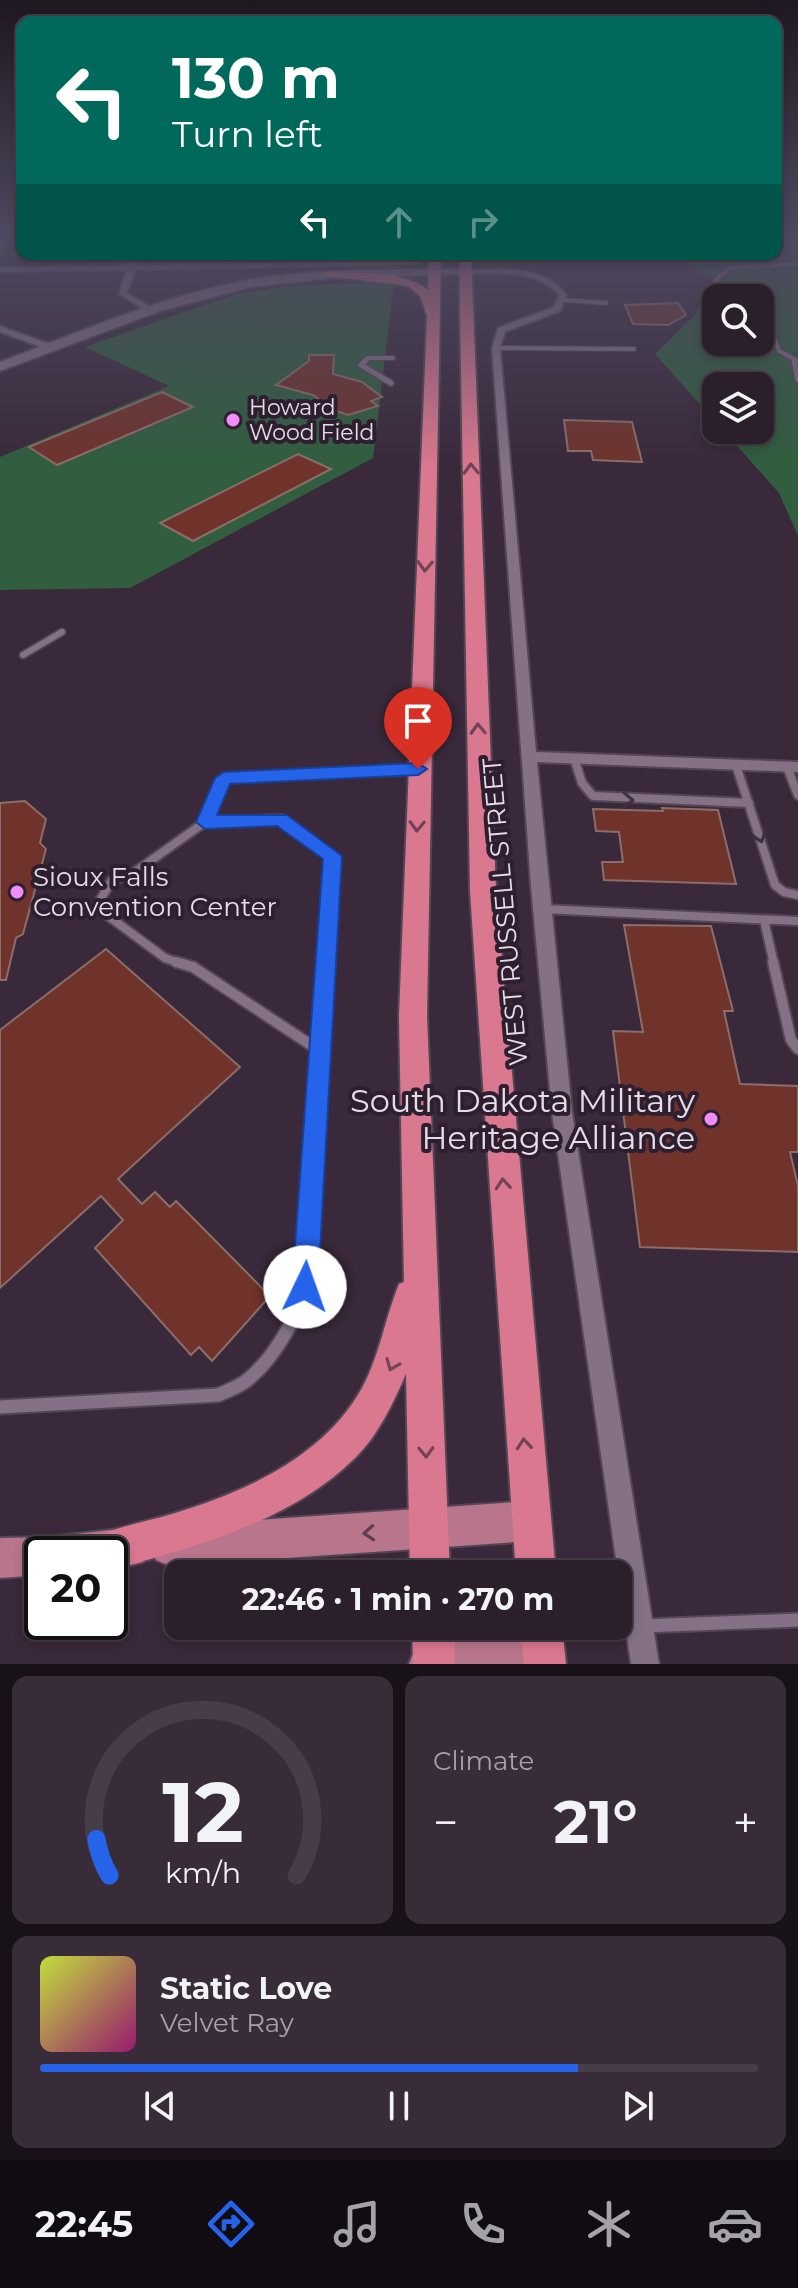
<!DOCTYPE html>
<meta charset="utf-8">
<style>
:root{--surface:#2b1f2c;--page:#372c38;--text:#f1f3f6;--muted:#a6a2a9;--line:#473d48;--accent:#2563eb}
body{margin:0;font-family:Montserrat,sans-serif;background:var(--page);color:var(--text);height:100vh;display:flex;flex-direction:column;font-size:30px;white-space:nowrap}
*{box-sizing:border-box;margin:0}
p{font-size:26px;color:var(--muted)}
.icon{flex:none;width:44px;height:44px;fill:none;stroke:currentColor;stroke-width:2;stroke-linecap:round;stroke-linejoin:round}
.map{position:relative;height:1664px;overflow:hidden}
.side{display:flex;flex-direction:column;gap:12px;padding:12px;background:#181118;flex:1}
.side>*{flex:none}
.top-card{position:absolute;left:16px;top:16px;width:766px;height:244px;border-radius:16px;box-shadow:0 4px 12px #0003,0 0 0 2px var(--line);background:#00695c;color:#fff;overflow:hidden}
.controls{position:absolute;left:702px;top:284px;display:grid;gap:16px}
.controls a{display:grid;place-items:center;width:72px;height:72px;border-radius:16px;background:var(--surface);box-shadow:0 4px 12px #0003,0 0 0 2px var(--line);font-size:40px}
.speed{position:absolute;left:24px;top:1536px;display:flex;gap:16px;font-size:40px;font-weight:700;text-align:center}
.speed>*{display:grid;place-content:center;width:104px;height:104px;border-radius:50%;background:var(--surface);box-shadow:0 4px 12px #0003,0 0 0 2px var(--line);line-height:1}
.speed .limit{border:4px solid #111;border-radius:12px;background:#fff;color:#111}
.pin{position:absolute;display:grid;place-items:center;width:68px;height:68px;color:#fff;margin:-82px -34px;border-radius:50% 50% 50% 0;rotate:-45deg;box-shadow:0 0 8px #0007}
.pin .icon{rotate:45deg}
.me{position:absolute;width:88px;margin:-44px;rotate:3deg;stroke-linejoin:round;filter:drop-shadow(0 0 6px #0008)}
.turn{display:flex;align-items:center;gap:28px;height:168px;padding:0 24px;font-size:36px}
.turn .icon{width:104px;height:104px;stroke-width:2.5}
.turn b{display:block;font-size:56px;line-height:68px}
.lanes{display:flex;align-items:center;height:76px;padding:0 24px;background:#0003;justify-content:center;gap:40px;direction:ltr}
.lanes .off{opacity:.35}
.big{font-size:60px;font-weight:700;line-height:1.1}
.side .tile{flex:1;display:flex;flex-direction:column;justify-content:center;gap:12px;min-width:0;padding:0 28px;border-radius:16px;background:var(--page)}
.side .dial{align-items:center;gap:0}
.dial svg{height:208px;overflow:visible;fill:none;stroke:var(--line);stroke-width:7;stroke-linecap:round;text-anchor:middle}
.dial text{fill:var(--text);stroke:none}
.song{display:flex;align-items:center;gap:24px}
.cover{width:96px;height:96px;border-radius:12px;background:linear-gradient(135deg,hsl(70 70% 55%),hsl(320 70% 35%))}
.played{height:8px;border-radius:4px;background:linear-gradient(90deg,var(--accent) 75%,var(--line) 75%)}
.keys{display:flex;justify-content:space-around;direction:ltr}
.heat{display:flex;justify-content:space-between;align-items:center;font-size:44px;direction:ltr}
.side .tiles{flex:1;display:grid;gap:12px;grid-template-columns:1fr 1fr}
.tile:last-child{grid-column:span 2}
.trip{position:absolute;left:164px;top:1560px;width:468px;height:80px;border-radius:16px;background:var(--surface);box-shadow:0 4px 12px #0003,0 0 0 2px var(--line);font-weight:700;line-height:80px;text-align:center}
.dock{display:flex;height:128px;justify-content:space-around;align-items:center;background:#110c12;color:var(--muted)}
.dock .icon{width:56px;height:56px}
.dock .selected{color:var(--accent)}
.dock b{font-size:36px;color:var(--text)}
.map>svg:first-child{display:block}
</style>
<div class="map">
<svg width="798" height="1664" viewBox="0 0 798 1664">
<rect width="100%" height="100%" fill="#39293a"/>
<!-- green -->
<path fill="#305e3e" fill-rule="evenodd" d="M776,236h22v300l-19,-43 -56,-63h37v-44h-44v36l-61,-68 40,-39 19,-37 -15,-5 -12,-18 -9,-1h98zM716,298h44v44h-44z
M394,281l-21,177 -243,130 -130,2v-133l169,-71 -84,-39 151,-53 51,-8z"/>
<!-- building -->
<path fill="#6f332c" stroke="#8b6e69" stroke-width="2" d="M678,303l8,12 -18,10 -35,-1 -8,-19z
M309,355h25l-1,19 29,8 20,15 -11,4 7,5 -30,9 -14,-5 -21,-15 -37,-10 33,-24z
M162,392l31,15 -136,58 -28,-18z
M564,420l68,2 10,40 -49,-2 -2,-9h-23z
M298,454l33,15 -138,72 -33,-18z
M25,801l21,18 -6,24 6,6 -23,85 -7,4 -10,42h-6v-177z
M662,808l56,2 18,74 -132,-4 -2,-18h21l-4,-30 -23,-1 -3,-22 70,2z
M624,925l87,1 22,85h-9l16,73 58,2v66h-8l8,34v66l-158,-5 -27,-216 30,1z
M106,949l134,118 -122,112 24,25 13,-12 15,15 6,-6 94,95 -58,65 -13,-14 -8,8 -96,-107 28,-28 -22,-24 -101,92v-258z"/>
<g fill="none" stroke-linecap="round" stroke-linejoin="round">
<!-- lane-far5 casing -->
<g stroke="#544655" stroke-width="6">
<path id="lane-far5" d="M563,300l43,3
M716,304l-7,-5 6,-18 13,-13 70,-4
M760,319l10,8 9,24 19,10
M496,348l138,1
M364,362l4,-4h25"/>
</g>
<!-- lane-far4 casing -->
<g stroke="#544655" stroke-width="8">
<path id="lane-far4" d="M366,360l-5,5 30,18
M794,361l4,19"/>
</g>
<!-- lane-far3 casing -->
<g stroke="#544655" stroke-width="9">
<path id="lane-far3" d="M23,655l39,-23"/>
</g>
<!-- lane-far2 casing -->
<g stroke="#544655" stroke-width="12">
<path id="lane-far2" d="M574,758l8,25 11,13 156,7
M736,765l39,120 9,7 14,3
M787,767l11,28
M205,822l19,-44 194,-9
M543,909l255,12
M764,920l10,44
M182,964l-17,-6 -69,-51 16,-27 20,-6 73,-52 76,-3 51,37 -8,108"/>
</g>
<!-- lane-far1 casing -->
<g stroke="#544655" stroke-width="14">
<path id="lane-far1" d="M176,962l17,5 124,82
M773,962l18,78 7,9
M317,1049l7,-87
M306,1274l11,-225"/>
</g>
<!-- lane casing -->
<g stroke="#544655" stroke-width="17">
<path id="lane" d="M0,1407l218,-12c9,-4 20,-8 28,-14 29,-23 58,-71 60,-109
M643,1626l155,-6"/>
</g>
<!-- street casing -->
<g stroke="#544655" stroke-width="4">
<path id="street" d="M3,236h7l-10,14z
M132,254h8l-4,11 266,-4 9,-2 1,-5h8l-2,9 -16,2 -267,5 -8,23 28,17v4h-3l-33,-20 8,-24 -127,2v-4l128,-3z
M504,269c25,2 47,6 63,26l-7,16 -55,21 -5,16 36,404 262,10v10l-261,-10 35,350 87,552h-28l-79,-552 -21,-226 -39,-538 6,-20 56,-21 5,-12c-23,-27 -62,-21 -94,-21l-4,-2 4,-2z
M0,326l55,20 1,2 -7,2 -49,-18z"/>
</g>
<!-- secondary casing -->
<g stroke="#544655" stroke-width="4">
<path id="secondary" d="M465,269l4,5 -138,4 -80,9 -91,24 -160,60v-9c82,-31 164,-67 250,-82 71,-13 144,-10 215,-11z"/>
</g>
<!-- primary casing -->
<g stroke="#544655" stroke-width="4">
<path id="primary" d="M530,1501l14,6 6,14 -6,14 -14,6 -360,25 -14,-6 -6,-14 6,-14 14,-6z
M129,1528l14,6 6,14 -6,14 -33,8v-16h-68v21l-42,3v-40l48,-1z
M544,1633l15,6 6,15 -4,10h-152l6,-15 15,-6z"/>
</g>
<!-- highway casing -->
<g stroke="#544655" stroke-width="4">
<path id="highway" d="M429,254h12l-14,762 23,558h-40l-4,-200c-13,29 -27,60 -50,83 -64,64 -156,88 -241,112l-5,-2v-13h-13l-2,-5 6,-14c23,-10 47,-14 71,-21 72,-22 151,-56 190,-126 18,-33 23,-70 37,-104l5,-2 -5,-266 28,-700 -7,-20 -12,-10 -88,-11 6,-3c33,2 75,-3 102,18z
M459,254h12l25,637 60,683h-40l-46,-683z
M412,1626h42l1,38h-42z
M520,1626h42l4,38h-42z"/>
</g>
<!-- lane-far5 -->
<use href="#lane-far5" stroke="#847186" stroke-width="4"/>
<!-- lane-far4 -->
<use href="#lane-far4" stroke="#847186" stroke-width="5"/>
<!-- lane-far3 -->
<use href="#lane-far3" stroke="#847186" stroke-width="6"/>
<!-- lane-far2 -->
<use href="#lane-far2" stroke="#847186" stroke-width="8"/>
<!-- lane-far1 -->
<use href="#lane-far1" stroke="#847186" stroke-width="10"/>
<!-- lane -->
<use href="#lane" stroke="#847186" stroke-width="13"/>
<!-- street -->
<use href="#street" fill="#847186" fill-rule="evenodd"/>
<!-- secondary -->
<use href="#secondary" fill="#847186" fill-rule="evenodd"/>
<!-- primary -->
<use href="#primary" fill="#b8758b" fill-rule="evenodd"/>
<!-- highway -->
<use href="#highway" fill="#da788f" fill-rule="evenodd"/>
</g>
<!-- one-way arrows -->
<defs><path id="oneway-chevron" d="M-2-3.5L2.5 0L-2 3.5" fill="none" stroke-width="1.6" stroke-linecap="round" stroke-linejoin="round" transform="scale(2)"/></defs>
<g stroke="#734356">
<use href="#oneway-chevron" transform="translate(471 469) rotate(-92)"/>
<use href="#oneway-chevron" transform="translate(425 566) rotate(92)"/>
<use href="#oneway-chevron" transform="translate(478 729) rotate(-92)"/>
<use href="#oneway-chevron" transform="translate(417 826) rotate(92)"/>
<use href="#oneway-chevron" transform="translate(503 1184) rotate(-95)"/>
<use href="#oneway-chevron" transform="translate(392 1365) rotate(112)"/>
<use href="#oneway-chevron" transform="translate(524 1444) rotate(-95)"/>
<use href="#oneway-chevron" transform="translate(426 1452) rotate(88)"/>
</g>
<g stroke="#3f2f41">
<use href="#oneway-chevron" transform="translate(628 800) rotate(2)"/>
<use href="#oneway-chevron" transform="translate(760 837) rotate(72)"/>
</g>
<use stroke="#5e3d50" href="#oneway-chevron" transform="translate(369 1533) rotate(176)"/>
<!-- sky -->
<linearGradient id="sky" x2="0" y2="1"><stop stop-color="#1f1720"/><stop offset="0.5" stop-color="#4e4960"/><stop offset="1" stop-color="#4e4960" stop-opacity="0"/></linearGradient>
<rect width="798" height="469" fill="url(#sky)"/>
<!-- route -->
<path fill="#2563eb" stroke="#184099" stroke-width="2" d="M418,763l9,6 -9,6 -188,9 -13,31h70l55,41 -24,431 -4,10 -9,3 -9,-3 -4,-10 31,-428 -46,-33 -72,3 -9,-7 19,-44 9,-6z"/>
<!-- markers -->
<g fill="#ee8cf8" stroke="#2e1f30" stroke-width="3">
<circle cx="233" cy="420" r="8"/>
<circle cx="17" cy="892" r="8"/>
<circle cx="711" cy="1119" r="8"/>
</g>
<g text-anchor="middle" stroke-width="8" stroke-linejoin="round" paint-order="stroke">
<!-- far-poi labels -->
<g font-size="22" fill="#e7dce8" stroke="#2e1f30" text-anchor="start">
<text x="249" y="415">Howard<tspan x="249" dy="25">Wood Field</tspan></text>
</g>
<!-- poi labels -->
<g font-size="26" fill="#e7dce8" stroke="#2e1f30" text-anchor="start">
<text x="33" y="886">Sioux Falls<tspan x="33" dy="30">Convention Center</tspan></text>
</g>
<!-- street labels -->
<g font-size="26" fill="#e7dce8" stroke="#2e1f30">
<text transform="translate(505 912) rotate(-95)" y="9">WEST RUSSELL STREET</text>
</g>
<!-- near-poi labels -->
<g font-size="32" fill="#e7dce8" stroke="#2e1f30" text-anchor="end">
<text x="695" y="1112">South Dakota Military<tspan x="695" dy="37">Heritage Alliance</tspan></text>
</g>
</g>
</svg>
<div class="controls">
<a><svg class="icon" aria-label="search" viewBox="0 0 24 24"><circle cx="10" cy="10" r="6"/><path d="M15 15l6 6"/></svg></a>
<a><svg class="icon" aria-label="layers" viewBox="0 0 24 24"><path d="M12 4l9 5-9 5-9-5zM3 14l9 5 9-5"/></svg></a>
</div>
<div class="speed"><div class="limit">20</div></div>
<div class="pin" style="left:418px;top:769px;background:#d93025"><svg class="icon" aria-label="arrive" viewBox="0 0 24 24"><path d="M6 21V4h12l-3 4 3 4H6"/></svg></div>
<svg class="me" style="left:305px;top:1287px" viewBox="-20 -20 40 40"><circle r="19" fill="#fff"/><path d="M0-13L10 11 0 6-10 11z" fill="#2563eb"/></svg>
<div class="trip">22:46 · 1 min · 270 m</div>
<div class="top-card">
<div class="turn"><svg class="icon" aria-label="left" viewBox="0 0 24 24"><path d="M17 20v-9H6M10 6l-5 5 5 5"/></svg><div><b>130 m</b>Turn left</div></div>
<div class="lanes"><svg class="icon" aria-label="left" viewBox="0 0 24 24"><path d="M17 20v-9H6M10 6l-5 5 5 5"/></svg><svg class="icon off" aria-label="ahead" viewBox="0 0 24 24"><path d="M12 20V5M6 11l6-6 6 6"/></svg><svg class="icon off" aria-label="right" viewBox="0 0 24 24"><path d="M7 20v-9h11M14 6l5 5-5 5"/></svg></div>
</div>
</div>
<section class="side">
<div class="tiles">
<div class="tile dial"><svg viewBox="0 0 100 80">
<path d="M14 69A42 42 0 1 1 86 69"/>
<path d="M14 69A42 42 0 0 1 9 55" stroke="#2563eb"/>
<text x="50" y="56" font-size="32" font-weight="700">12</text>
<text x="50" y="72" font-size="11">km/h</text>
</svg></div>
<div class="tile"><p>Climate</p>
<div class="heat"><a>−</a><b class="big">21°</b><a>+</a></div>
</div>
<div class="tile">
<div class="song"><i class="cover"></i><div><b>Static Love</b><p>Velvet Ray</p></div></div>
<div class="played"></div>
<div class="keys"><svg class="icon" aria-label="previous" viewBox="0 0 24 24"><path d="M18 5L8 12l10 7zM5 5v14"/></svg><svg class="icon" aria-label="pause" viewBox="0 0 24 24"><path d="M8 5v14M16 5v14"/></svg><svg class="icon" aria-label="next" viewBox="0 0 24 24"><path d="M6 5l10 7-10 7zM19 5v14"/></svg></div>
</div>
</div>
</section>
<nav class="dock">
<b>22:45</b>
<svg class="icon selected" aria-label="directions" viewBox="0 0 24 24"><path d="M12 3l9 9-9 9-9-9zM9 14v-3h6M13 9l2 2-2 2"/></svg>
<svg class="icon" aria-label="music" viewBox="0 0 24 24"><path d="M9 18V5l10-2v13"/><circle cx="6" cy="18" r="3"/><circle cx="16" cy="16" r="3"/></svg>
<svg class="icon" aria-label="phone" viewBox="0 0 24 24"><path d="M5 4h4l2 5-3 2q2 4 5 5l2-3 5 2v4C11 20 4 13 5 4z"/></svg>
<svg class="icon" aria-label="climate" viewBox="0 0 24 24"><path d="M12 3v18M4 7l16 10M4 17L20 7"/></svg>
<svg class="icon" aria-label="car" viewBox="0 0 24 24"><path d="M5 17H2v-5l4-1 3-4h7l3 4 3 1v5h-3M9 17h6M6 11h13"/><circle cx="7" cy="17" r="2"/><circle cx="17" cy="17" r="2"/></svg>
</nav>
